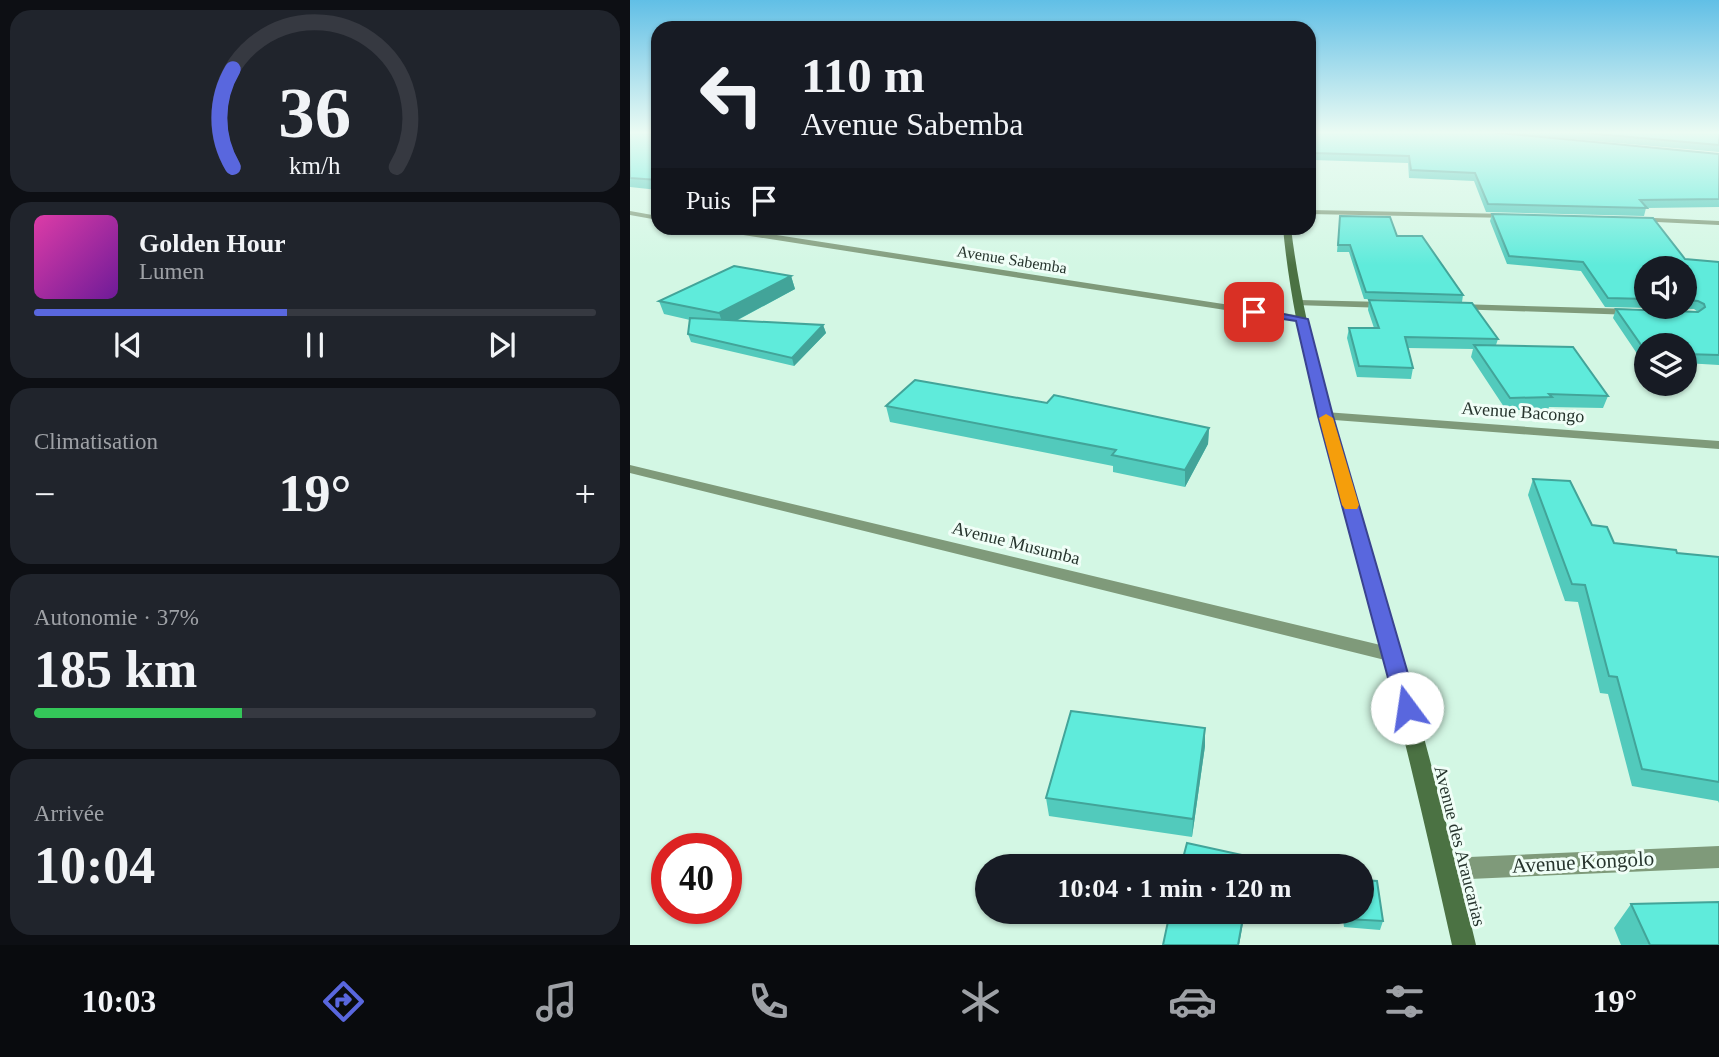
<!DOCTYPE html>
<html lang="fr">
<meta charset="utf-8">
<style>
:root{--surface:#171b24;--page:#20242c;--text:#f1f3f6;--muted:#9ea1a6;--line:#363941;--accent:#5967de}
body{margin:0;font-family:Georgia,serif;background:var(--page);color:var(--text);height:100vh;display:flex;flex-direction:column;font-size:26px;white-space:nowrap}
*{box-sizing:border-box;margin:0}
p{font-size:23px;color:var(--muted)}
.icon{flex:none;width:38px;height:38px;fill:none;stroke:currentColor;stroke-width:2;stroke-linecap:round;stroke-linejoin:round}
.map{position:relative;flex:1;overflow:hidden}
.details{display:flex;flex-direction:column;gap:10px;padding:10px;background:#0d0f14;width:630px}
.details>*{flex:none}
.banner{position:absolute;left:21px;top:21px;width:665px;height:214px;border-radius:21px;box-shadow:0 2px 5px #0004;background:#171b24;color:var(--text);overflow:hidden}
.tools{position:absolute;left:1004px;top:256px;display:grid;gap:14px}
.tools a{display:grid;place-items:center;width:63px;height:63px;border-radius:50%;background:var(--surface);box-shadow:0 2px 5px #0004;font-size:35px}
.speed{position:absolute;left:21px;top:833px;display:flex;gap:14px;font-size:35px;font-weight:700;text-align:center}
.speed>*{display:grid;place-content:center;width:91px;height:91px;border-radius:50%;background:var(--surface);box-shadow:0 2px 5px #0004;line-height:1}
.speed .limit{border:10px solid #d22;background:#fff;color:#111}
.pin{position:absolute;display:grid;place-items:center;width:60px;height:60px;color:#fff;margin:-30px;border-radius:14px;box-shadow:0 4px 10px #0006}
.me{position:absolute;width:77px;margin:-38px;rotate:346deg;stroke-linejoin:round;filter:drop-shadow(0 0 5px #0008)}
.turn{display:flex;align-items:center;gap:24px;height:147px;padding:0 35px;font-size:32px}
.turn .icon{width:91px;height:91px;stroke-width:2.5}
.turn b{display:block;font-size:49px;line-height:60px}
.then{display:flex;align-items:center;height:66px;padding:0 35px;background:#0003;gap:14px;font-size:26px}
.big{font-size:52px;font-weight:700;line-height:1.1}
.details .card{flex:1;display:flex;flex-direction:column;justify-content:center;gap:10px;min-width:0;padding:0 24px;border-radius:21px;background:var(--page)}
.details .dial{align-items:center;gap:0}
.dial svg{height:182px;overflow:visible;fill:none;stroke:var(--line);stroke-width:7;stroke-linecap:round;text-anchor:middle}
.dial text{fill:var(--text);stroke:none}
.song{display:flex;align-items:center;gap:21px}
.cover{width:84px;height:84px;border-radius:10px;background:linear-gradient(135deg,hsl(320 70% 55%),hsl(280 70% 35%))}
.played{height:7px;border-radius:4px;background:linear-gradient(90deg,var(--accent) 45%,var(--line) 45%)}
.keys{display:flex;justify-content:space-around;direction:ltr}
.heat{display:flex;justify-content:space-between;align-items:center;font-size:38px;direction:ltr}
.charge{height:10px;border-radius:5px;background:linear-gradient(90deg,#34c759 37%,var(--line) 0)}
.trip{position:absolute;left:345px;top:854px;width:399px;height:70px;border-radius:35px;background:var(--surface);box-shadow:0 2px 5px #0004;font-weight:700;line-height:70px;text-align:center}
.tabs{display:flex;height:112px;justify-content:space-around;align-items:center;background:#090b0e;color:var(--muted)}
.tabs .icon{width:49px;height:49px}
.tabs .current{color:var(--accent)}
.tabs b{font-size:32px;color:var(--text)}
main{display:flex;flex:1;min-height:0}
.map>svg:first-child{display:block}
</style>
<main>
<section class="details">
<div class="card dial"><svg viewBox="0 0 100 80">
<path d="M14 69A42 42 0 1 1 86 69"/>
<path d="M14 69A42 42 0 0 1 14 26" stroke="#5967de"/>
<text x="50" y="56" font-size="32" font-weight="700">36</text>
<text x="50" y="72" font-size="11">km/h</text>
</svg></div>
<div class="card">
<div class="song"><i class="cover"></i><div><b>Golden Hour</b><p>Lumen</p></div></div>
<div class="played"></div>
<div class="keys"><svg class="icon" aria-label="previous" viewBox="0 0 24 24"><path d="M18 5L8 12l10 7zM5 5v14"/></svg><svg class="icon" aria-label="pause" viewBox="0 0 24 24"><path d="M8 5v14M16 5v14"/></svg><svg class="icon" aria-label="next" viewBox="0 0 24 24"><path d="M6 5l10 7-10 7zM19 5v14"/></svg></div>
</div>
<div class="card"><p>Climatisation</p>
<div class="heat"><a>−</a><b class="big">19°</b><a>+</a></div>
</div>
<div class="card"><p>Autonomie · 37%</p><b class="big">185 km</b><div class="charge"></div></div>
<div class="card"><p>Arrivée</p><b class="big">10:04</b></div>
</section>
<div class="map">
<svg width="1089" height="945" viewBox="0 0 1089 945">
<rect width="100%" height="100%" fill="#d3f7e4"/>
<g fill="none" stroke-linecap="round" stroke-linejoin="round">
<!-- street -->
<path fill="#7f9a7a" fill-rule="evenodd" d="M679,210l202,4 4,2 -4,2 -202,-4z
M0,211l28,5v4l-28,-5z
M1003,217l86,4v4l-83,-4 -4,-2z
M84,228h17l571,88 5,3 -5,3 -584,-91z
M669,300l86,2 5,3 -5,3 -90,-3v-4z
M828,304l175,5 5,3 -5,3 -179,-6v-4z
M695,412l394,29v8l-398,-30 -2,-3 2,-3z
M0,465l763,183 6,2 3,5 -3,5 -6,2 -763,-189z
M1089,846v22l-272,12 -8,-3 -4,-8 4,-8 8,-3z"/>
<!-- secondary -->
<path fill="#4b7243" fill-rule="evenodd" d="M653,228h8c14,116 52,227 85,338 37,126 70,252 100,379h-24c-28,-126 -58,-252 -92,-376 -30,-113 -66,-224 -77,-341z"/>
</g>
<!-- wall -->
<path fill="#52cabc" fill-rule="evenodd" d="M0,132h28v58l-28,-3z
M679,132l410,22v53l-73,1 -2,8 -158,-4 -12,-31 -65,-3 -1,-15 -95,-3v-7h-4z
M863,132h226v20z
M862,214l193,45 34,3v103l-34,-2v-18h-38v17l-5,-1 -29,-43 3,-9 82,3 -4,-3 -89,-2 -24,-36 -74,-7 -17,-43zM1017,268h38v38h-38z
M710,216l57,20 66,59 -1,7 -98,-3 -15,-47h-12z
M161,276l4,13 -59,32 87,4 3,8 -32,33 -103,-24 -3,-8 2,-14 -26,-6 -5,-13z
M739,300l129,39 -2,6 112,51 -5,12 -54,-1 -1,3h-42l-35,-53 2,-8 -65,-1 5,20 -2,11 -54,-2 -10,-39 2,-10h25l-6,-18z
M417,403l162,25 -1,16 -23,43 -72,-15v-6l-223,-44 -4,-16z
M903,479l81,64 63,10 42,4v246l-1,-2 -86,-15 -24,-92 -8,-1 -22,-91 -13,-1 -37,-106z
M575,728v18l-13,91 -143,-21 -3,-18z
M1001,904l88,41h-98l-7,-17z
M712,912h20l21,9 -3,9 -36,-3z"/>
<!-- shaded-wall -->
<path fill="#42a499" d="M161,276l4,13 -71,38 -5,-14z
M193,325l3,8 -32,33 -2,-8z
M579,428l-1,16 -23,43v-17z
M575,728v18l-13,91 1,-18z
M614,912h1l-6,33h-1z"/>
<!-- building -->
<path fill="#5febdb" stroke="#42a499" stroke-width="2" d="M0,132h28v48l-28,-2z
M679,132h181l229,22v45l-79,1 7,8 -159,-4 -13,-31 -64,-3 -2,-14 -95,-3v-7l-5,-1z
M945,132h144v13z
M862,214l161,4 32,41 34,3v93l-34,-1v-9h-38l-1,7 -30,-43 82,3 7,-5 -1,-3 -6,-3 -13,-1v-32h-38v31l-39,-1 -25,-36 -74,-6z
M710,216l50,1 7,19h25l41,59 -97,-3 -16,-47h-12z
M104,266l57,10 -72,37 -60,-12z
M739,300l103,3 26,36 -93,-2 8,31 -54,-2 -10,-38h30z
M60,318l133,7 -31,33 -104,-24z
M844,345l99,2 35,49 -59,-2 3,3 -42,1z
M285,380l132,23 7,-8 155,33 -24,42 -73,-15 4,-5 -230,-44z
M903,479l37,2 22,44 15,2 7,16 62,7 1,3 42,4v225l-77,-13 -25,-92 -8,-1 -24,-91 -13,-1z
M441,711l134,17 -12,91 -147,-21z
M557,843l55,12 -2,11h-59z
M732,880l15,1 6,40 -36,-2 -1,-7h16z
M1089,902v43h-69l-19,-41z
M540,912h74l-6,33h-75z"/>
<!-- sky -->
<linearGradient id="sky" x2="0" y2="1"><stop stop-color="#61bfe6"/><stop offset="0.5" stop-color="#ebfbf3"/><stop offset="1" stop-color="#ebfbf3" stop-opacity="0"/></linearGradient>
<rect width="1089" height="265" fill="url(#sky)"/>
<!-- route -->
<path fill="#5967de" stroke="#3a4390" stroke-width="2" d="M624,308l54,11 25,97 85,292 -4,7 -7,3 -8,-3 -3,-7 -78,-292 -22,-95 -46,-7 -1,-2z"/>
<!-- slow -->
<path fill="#f59e0b" d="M696,414l7,4 26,87 -2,4h-12l-3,-4 -23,-87z"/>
<g text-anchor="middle" stroke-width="6" stroke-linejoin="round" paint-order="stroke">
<!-- far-street labels -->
<g font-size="16" fill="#26342d" stroke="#f0fef7">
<text transform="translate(382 259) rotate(9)" y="6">Avenue Sabemba</text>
</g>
<!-- street labels -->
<g font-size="18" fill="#26342d" stroke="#f0fef7">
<text transform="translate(893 412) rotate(4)" y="6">Avenue Bacongo</text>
<text transform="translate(386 543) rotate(14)" y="6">Avenue Musumba</text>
<text transform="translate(830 846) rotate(76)" y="6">Avenue des Araucarias</text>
</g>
<!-- near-street labels -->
<g font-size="21" fill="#26342d" stroke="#f0fef7">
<text transform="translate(953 862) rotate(-3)" y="7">Avenue Kongolo</text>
</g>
</g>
</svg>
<div class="tools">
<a><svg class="icon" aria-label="sound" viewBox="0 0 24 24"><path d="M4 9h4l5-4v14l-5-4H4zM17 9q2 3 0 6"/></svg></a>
<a><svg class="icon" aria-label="layers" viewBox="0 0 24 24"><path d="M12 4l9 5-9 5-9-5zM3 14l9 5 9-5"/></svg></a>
</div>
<div class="speed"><div class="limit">40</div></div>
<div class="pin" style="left:624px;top:312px;background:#d93025"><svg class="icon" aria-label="arrive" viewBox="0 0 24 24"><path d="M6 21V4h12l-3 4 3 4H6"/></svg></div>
<svg class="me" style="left:777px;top:708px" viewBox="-20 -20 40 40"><circle r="19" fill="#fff"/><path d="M0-13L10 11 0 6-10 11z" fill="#5967de"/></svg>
<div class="trip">10:04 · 1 min · 120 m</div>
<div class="banner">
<div class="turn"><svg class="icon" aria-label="left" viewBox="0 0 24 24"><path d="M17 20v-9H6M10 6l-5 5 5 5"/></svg><div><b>110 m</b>Avenue Sabemba</div></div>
<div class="then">Puis<svg class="icon" aria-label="arrive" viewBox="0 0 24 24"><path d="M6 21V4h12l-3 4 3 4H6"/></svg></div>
</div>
</div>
</main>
<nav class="tabs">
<b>10:03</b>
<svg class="icon current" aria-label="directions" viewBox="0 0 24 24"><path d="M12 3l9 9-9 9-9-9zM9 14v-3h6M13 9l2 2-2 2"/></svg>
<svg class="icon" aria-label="music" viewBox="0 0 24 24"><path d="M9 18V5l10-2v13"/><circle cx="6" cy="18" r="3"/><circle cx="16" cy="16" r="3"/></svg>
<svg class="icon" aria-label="phone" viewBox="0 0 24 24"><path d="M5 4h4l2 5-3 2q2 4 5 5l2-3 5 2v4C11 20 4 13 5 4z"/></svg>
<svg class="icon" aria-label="climate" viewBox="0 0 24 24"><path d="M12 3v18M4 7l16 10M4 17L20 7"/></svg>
<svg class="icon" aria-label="car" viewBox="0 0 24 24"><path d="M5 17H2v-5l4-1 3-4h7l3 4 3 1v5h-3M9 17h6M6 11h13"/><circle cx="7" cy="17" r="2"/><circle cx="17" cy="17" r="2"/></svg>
<svg class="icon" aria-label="filters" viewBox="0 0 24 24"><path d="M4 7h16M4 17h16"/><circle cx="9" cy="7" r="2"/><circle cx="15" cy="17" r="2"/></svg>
<b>19°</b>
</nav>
